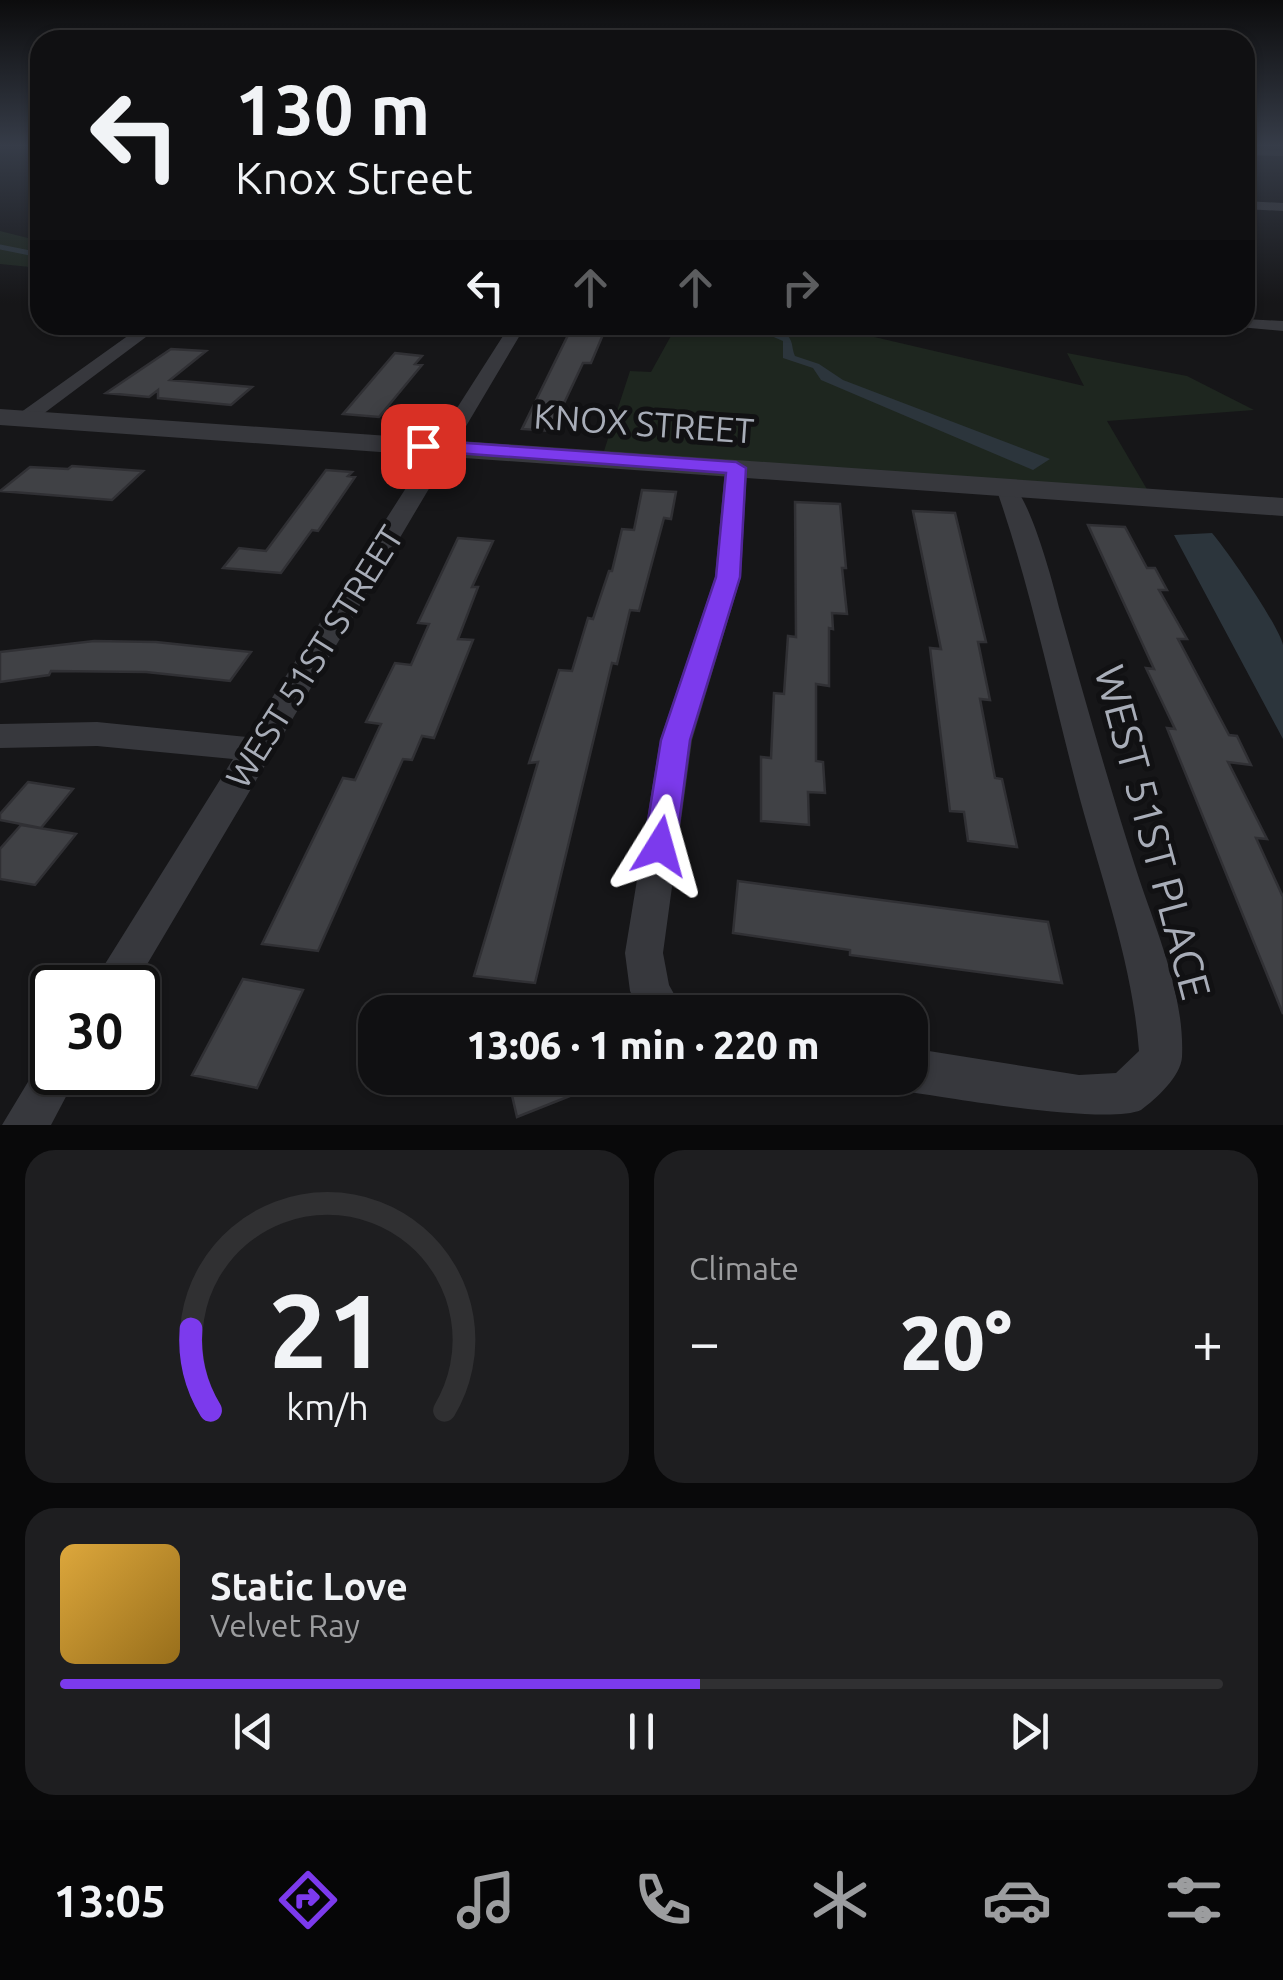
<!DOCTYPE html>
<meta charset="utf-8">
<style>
:root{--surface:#101012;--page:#1e1e20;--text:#f1f3f6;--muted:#9c9d9f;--line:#303032;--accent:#7c3aed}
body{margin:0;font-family:Ubuntu,sans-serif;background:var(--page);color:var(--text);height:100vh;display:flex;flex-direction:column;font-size:38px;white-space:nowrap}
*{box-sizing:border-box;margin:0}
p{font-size:32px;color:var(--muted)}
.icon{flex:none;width:55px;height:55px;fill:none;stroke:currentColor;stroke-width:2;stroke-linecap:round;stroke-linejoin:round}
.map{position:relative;height:1125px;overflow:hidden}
.side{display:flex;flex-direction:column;gap:25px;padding:25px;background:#09090a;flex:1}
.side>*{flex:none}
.top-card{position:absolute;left:30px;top:30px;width:1225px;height:305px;border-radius:30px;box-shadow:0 2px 8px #0004,0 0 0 2px var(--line);background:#101012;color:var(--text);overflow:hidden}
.speed{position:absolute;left:30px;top:965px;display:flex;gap:20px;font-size:50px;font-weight:700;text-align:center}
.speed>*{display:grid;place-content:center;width:130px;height:130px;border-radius:50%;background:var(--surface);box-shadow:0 2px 8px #0004,0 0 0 2px var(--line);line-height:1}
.speed .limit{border:5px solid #111;border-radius:15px;background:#fff;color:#111}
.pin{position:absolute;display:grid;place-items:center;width:85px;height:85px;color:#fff;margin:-42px;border-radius:20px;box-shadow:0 5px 15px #0006}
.me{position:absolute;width:110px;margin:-55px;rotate:8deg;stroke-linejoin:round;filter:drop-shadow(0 0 8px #0008)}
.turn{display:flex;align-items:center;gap:35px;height:210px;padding:0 40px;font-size:45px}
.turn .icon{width:130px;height:130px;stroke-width:2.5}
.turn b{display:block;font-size:70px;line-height:85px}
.lanes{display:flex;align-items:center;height:95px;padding:0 40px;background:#0003;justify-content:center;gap:50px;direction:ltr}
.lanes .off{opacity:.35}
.big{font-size:75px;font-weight:800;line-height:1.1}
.side .widget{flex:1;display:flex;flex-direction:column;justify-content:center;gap:15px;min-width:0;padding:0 35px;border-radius:30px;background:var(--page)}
.side .dial{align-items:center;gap:0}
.dial svg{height:260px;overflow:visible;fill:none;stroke:var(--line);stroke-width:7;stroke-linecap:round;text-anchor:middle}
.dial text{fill:var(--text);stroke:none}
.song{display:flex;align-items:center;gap:30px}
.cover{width:120px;height:120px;border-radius:15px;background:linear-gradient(135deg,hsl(40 70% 55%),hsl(40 70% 35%))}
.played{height:10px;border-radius:5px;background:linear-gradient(90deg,var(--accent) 55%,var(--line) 55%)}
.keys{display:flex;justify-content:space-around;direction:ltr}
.heat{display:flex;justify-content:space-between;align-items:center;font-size:55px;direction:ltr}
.side .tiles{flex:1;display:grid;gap:25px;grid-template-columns:1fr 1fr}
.widget:last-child{grid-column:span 2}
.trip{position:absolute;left:358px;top:995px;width:570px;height:100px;border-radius:30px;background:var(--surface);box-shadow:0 2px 8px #0004,0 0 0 2px var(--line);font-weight:800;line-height:100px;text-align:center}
.tabs{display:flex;height:160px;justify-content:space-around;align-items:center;background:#060607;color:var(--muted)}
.tabs .icon{width:70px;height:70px}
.tabs .on{color:var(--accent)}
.tabs b{font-size:45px;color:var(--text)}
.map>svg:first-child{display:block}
</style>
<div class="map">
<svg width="1283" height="1125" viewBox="0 0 1283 1125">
<rect width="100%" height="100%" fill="#161618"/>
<!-- green -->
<path fill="#1e261f" d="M0,231l36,9 4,5v23l-40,-4z
M677,325h146l261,61 -17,-33 120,23 67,34 -147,11 41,70 -544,-40 26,-80 21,1z"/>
<!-- water -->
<path fill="#2c353c" d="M746,325c13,0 37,-1 44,14 3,5 2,11 5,17l24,8 24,16 207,79 -17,11 -212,-90 -8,-12 -30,-10v-17z
M1212,533c15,17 67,93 71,112 0,28 0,65 0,94l-109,-204z"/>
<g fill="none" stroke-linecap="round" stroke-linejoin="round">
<!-- stream -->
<path stroke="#2c353c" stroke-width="5" d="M0,247l40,8"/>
</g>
<!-- building -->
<path fill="#404145" stroke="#303034" stroke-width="2.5" d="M584,325h23l-16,38h-8l-32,68 -29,-2 49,-100 11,1z
M171,349l35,2 -36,29 82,7 -21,18 -73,-7v-8l-9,7 -43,-4z
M395,353l27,3 -7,8 7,1 -43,52 -36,-3z
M72,466l71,5 -31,29 -112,-9 30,-24 38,2z
M326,470l26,2 -4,4 7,1 -37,54 -6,-1 -31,43 -58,-5 16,-20 27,3z
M642,490l34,2 -5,27 -7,-1 -25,93 -9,-1 -13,54 -5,-1 -77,320 -61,-7 64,-214 -9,1 30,-93 13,1 16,-53 5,1 16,-48h3l10,-42 12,1z
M795,502l45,2 6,64h-4l5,46 -15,-1 1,16 -4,-1v58l-13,-2v77l7,1 2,31 -17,-1 1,33 -48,-4v-64l10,1 3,-65 10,1 4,-58 8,1z
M913,511l42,2 31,129h-8l12,58 -10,-1 15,79 7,1 15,68 -49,-6 -4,-29 -14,-1 -20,-163 11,1z
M1088,525l37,2 22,41h8l12,22h-8l28,49h-9l51,96 8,1 14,29 -23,-3 39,77 -11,-1 27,59v117l-116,-286 8,1 -29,-61 8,1z
M458,538l35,3 -21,46h6l-20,52 15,1 -39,98 -12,-2 -10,24 -9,-1 -85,192 -56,-7 81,-166 12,2 26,-56 -15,-2 29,-59 16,2 18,-41 -11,-1z
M94,641l62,1 95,10 -21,29 -84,-9 -95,-1 -2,4 -49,7v-30z
M28,782l45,7 -32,39 -41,-8v-6z
M21,825l55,9 -41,51 -35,-6v-30z
M738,881l310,41 14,61 -212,-28v-5l-117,-17z
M243,979l60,11 -46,98 -65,-13z
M508,1078h62l5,16 -58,23z"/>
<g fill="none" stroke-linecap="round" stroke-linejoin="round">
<!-- minor -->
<path fill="#37383d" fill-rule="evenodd" d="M1245,149l38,1v6l-38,-1z
M1245,201l38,2v8l-38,-2z
M1245,319l38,2v10l-44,-4 -2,-2h8z
M143,325h19l-131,98h-14v-8z
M510,325h16l-393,663h-43l143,-229 -136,-13 -97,2v-24l97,-2 150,15z
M736,462l11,6 -6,109 -49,163 -29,213 6,32 15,27h-44l-10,-21 -5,-38 35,-213 55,-163 10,-109z
M1007,481c21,6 47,106 53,130 24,85 48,171 75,255 19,60 50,127 47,191 -1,19 -26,42 -41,53 -34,15 -185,-11 -231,-18l-15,-7 -3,-7h18v-30l169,27 37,-2 23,-22c-7,-92 -40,-178 -63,-267 -26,-100 -46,-199 -80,-296z
M52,1053v19h27l-28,53h-49l41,-68z"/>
<!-- tertiary -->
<path fill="#37383d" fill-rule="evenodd" d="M0,409l1283,89v18l-1283,-91z"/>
</g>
<!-- sky -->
<linearGradient id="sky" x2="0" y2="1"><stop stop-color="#0c0c0d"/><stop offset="0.48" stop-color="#363c48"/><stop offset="1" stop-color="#363c48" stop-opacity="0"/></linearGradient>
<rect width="1283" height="303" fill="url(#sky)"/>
<!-- route -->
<path fill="#7c3aed" stroke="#51269a" stroke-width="2.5" d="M423,440l313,22 10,6 -6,109 -50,163 -14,106 -5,10 -11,4 -11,-4 -5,-10 17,-106 55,-163 10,-104 -310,-23v-8z"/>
<g text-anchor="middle" stroke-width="10" stroke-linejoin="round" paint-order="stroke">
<!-- street labels -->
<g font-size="35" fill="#a8adb8" stroke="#111113">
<text transform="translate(644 424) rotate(4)" y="12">KNOX STREET</text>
<text transform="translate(315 657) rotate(-58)" y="12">WEST 51ST STREET</text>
</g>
<!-- near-street labels -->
<g font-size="42" fill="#a8adb8" stroke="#111113">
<text transform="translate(1153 832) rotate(75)" y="15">WEST 51ST PLACE</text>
</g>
</g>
</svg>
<div class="speed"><div class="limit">30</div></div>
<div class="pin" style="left:423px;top:446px;background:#d93025"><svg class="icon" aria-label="arrive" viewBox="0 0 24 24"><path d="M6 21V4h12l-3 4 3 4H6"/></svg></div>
<svg class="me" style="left:660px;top:846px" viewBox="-20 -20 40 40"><path d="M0-17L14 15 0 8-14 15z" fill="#7c3aed" stroke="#fff" stroke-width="4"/></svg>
<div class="trip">13:06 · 1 min · 220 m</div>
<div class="top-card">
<div class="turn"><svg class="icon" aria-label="left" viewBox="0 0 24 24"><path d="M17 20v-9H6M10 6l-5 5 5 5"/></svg><div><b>130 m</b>Knox Street</div></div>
<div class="lanes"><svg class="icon" aria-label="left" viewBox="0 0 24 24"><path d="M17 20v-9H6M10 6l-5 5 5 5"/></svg><svg class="icon off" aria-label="ahead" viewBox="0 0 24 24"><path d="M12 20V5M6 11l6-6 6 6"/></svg><svg class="icon off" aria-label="ahead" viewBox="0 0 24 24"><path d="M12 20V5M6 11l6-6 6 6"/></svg><svg class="icon off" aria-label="right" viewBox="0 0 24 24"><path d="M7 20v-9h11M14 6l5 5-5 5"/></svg></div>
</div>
</div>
<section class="side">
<div class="tiles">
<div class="widget dial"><svg viewBox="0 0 100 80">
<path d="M14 69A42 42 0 1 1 86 69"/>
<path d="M14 69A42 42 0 0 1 8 44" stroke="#7c3aed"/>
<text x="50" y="56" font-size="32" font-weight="700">21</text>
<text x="50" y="72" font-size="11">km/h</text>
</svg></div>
<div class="widget"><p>Climate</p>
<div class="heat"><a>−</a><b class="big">20°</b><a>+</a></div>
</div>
<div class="widget">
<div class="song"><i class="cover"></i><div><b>Static Love</b><p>Velvet Ray</p></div></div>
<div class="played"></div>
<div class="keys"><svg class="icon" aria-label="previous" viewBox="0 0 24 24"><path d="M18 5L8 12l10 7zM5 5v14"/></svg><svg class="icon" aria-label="pause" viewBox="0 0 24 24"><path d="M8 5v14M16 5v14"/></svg><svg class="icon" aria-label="next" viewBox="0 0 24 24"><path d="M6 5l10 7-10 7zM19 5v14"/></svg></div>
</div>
</div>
</section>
<nav class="tabs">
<b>13:05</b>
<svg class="icon on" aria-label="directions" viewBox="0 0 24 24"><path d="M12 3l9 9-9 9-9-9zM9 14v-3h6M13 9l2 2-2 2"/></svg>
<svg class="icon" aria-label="music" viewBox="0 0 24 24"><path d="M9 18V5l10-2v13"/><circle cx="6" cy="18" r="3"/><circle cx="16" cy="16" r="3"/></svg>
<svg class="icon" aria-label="phone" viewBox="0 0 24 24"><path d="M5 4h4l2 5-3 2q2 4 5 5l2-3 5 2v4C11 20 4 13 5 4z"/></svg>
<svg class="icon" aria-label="climate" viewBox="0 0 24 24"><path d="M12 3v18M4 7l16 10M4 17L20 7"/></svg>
<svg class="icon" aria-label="car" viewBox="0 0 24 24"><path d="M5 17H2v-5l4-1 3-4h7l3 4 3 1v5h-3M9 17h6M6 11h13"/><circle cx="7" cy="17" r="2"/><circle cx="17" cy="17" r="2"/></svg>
<svg class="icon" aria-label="filters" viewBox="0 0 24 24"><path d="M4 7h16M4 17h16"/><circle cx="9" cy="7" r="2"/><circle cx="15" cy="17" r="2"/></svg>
</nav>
